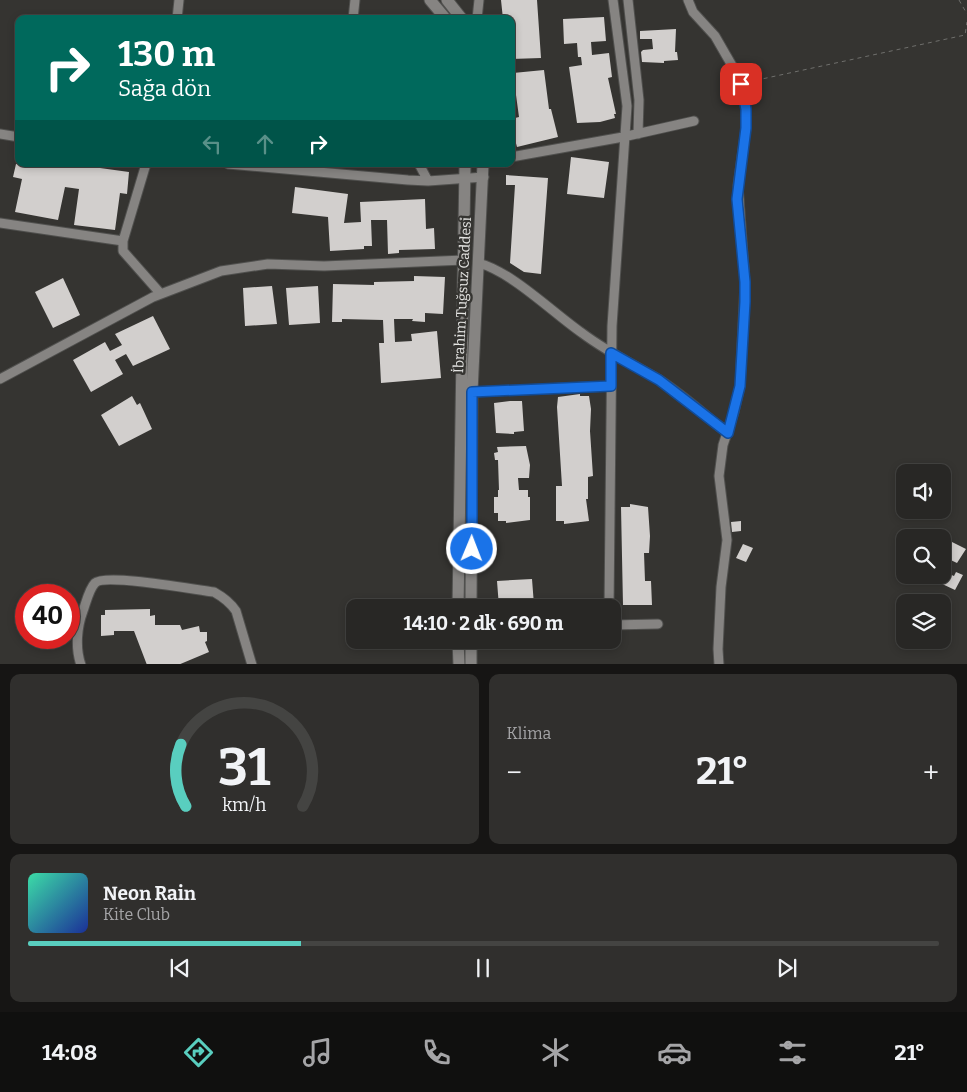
<!DOCTYPE html>
<html lang="tr">
<meta charset="utf-8">
<style>
:root{--surface:#282725;--page:#302f2d;--text:#f1f3f6;--muted:#a5a5a7;--line:#444442;--accent:#59cebf}
body{margin:0;font-family:Bitter,serif;background:var(--page);color:var(--text);height:100vh;display:flex;flex-direction:column;font-size:19px;white-space:nowrap}
*{box-sizing:border-box;margin:0}
p{font-size:16px;color:var(--muted)}
.icon{flex:none;width:28px;height:28px;fill:none;stroke:currentColor;stroke-width:2;stroke-linecap:round;stroke-linejoin:round}
.map{position:relative;height:664px;overflow:hidden}
.drawer{display:flex;flex-direction:column;gap:10px;padding:10px;background:#161514;flex:1}
.drawer>*{flex:none}
.banner{position:absolute;left:15px;top:15px;width:500px;height:152px;border-radius:10px;box-shadow:0 2px 8px #0003,0 0 0 1px var(--line);background:#00695c;color:#fff;overflow:hidden}
.controls{position:absolute;left:896px;top:464px;display:grid;gap:10px}
.controls a{display:grid;place-items:center;width:55px;height:55px;border-radius:10px;background:var(--surface);box-shadow:0 2px 8px #0003,0 0 0 1px var(--line);font-size:25px}
.speed{position:absolute;left:15px;top:584px;display:flex;gap:10px;font-size:25px;font-weight:700;text-align:center}
.speed>*{display:grid;place-content:center;width:65px;height:65px;border-radius:50%;background:var(--surface);box-shadow:0 2px 8px #0003,0 0 0 1px var(--line);line-height:1}
.speed .limit{border:8px solid #d22;background:#fff;color:#111}
.pin{position:absolute;display:grid;place-items:center;width:42px;height:42px;color:#fff;margin:-21px;border-radius:10px;box-shadow:0 2px 8px #0006}
.me{position:absolute;width:55px;margin:-28px;rotate:1deg;stroke-linejoin:round;filter:drop-shadow(0 0 4px #0008)}
.turn{display:flex;align-items:center;gap:18px;height:105px;padding:0 20px;font-size:22px}
.turn .icon{width:65px;height:65px;stroke-width:2.5}
.turn b{display:block;font-size:35px;line-height:42px}
.lanes{display:flex;align-items:center;height:48px;padding:0 20px;background:#0003;justify-content:center;gap:25px;direction:ltr}
.lanes .off{opacity:.35}
.big{font-size:38px;font-weight:700;line-height:1.1}
.drawer .widget{flex:1;display:flex;flex-direction:column;justify-content:center;gap:8px;min-width:0;padding:0 18px;border-radius:10px;background:var(--page)}
.drawer .dial{align-items:center;gap:0}
.dial svg{height:130px;overflow:visible;fill:none;stroke:var(--line);stroke-width:7;stroke-linecap:round;text-anchor:middle}
.dial text{fill:var(--text);stroke:none}
.song{display:flex;align-items:center;gap:15px}
.cover{width:60px;height:60px;border-radius:8px;background:linear-gradient(135deg,hsl(160 70% 55%),hsl(230 70% 35%))}
.played{height:5px;border-radius:2px;background:linear-gradient(90deg,var(--accent) 30%,var(--line) 30%)}
.keys{display:flex;justify-content:space-around;direction:ltr}
.heat{display:flex;justify-content:space-between;align-items:center;font-size:28px;direction:ltr}
.drawer .tiles{flex:1;display:grid;gap:10px;grid-template-columns:1fr 1fr}
.widget:last-child{grid-column:span 2}
.trip{position:absolute;left:346px;top:599px;width:275px;height:50px;border-radius:10px;background:var(--surface);box-shadow:0 2px 8px #0003,0 0 0 1px var(--line);font-weight:700;line-height:50px;text-align:center}
.tabs{display:flex;height:80px;justify-content:space-around;align-items:center;background:#10100f;color:var(--muted)}
.tabs .icon{width:35px;height:35px}
.tabs .active{color:var(--accent)}
.tabs b{font-size:22px;color:var(--text)}
.map>svg:first-child{display:block}
</style>
<div class="map">
<svg width="967" height="665" viewBox="0 0 967 665">
<rect width="100%" height="100%" fill="#353431"/>
<!-- building -->
<path fill="#d2cfcd" d="M501,0h36l4,58 -30,1v-41l-8,1z
M604,17l2,24 -15,1 1,13 17,-2 3,24 -4,1 8,36h-2l1,4 -15,4 -23,1 -8,-56 13,-2 -1,-8h-3l-1,-14 -13,1 -1,-25z
M676,29l-1,23h2l1,8 -14,1v2l-22,-1 -1,-10 2,-2 10,-1 -1,-10h-12v-8z
M544,70l5,39h2l7,28 -41,10 -6,-22v-6l8,-2 -6,-44z
M571,157l38,5 -5,36 -37,-4z
M16,164h55l58,8 -2,22 -7,-1 -5,37 -41,-5 5,-36 -14,-2 -7,33 -43,-8 7,-33 -9,-2z
M506,175l42,3 -7,96 -17,-2 -14,-9 5,-78h-9z
M295,187l53,7 -4,29 17,-1 -1,-20 65,-3 1,30 8,-1 1,21 -36,1v3l-11,1 -1,-34h-16l1,26h-8v3l-34,2 -2,-34 -36,-4z
M414,276l31,1 -2,37 -18,-1v9l-13,-1 1,-2h-19l1,23 17,-1 -1,-7 26,-3 4,47 -60,5 -2,-40h5l-1,-23 -41,-1v3h-10l1,-38 41,1v-3l40,-1z
M63,278l17,37 -27,13 -18,-36z
M272,286l5,38 -32,2 -2,-38z
M318,286l2,37 -31,2 -3,-37z
M153,316l17,33 -37,17 -7,-12 -11,6 8,14 -32,18 -18,-32 32,-18 5,9 12,-6 -7,-11z
M580,394v2h9l2,13 -1,22 3,45 -5,1v22h-2l3,22 -25,3v-3h-8v-35h6l-5,-79 1,-10z
M132,396l5,9 3,-2 12,26 -33,17 -18,-31z
M510,401h12l2,30 -10,1v2l-18,-1 -2,-30z
M526,446l4,19 -1,13h-11l1,12h9v7h2v23l-24,3v-2h-8v-8h-4v-16h4v-7h1l-1,-30h-3l-1,-7 4,-1 -1,-5z
M630,504l18,3 2,29 -1,17h-5l1,28h6l1,24h-29l-2,-98h9z
M741,521v10l-9,1 -1,-10z
M942,537l24,12 -9,14 -15,-7z
M743,544l10,4 -7,14 -10,-4z
M942,571l12,5 2,-4 7,3 -8,15 -32,-15h19z
M532,579l2,26 -35,2 -2,-26z
M150,609v7l5,-1v10h25l2,5 17,-4 1,6h7v9l-2,1 4,10 -31,13h-31l-13,-34h-20v4l-13,1v-21h4v-5z"/>
<g fill="none" stroke-linecap="round" stroke-linejoin="round">
<!-- service casing -->
<g stroke="#50504e" stroke-width="6">
<path id="service" d="M430,19l10,-5"/>
</g>
<!-- minor casing -->
<g stroke="#50504e" stroke-width="11">
<path id="minor" d="M628,0l11,100 -1,34
M688,0l5,12 22,24 19,33 7,15 5,25v19l-8,57 7,97 -5,104 -6,26 -11,33 -4,31 8,64 -6,47 -3,62 1,16
M177,19l2,-19
M353,19l2,-19
M477,19l2,-19
M0,134l19,3
M511,157l112,-20 71,-16
M146,164l-23,77v10l37,42
M228,164l180,16 20,1 56,-4
M419,164l9,17
M0,223l123,18
M478,263c33,8 75,50 104,70 24,18 50,31 76,46 24,15 47,36 69,54
M0,379l153,-82 68,-26 47,-7 56,2 140,-6
M472,392l139,-6
M609,608l3,-282 15,-220 -14,-106
M612,625l46,-1
M81,665c-6,-17 -4,-38 2,-54 3,-8 6,-22 12,-28 10,-10 101,7 119,9 9,5 16,10 22,19l16,54"/>
</g>
<!-- tertiary casing -->
<g stroke="#50504e" stroke-width="13">
<path id="tertiary" d="M430,0l16,19
M447,0l15,19
M458,608l7,-444
M471,608l1,-216 11,-228
M458,640l1,25
M471,640v25"/>
</g>
<!-- path -->
<path stroke="#6f6f6c" stroke-width="1" stroke-dasharray="4 4" stroke-linecap="butt" d="M959,0l8,14
M748,82l217,-47 2,-13"/>
<!-- service -->
<use href="#service" stroke="#868482" stroke-width="4.5"/>
<!-- minor -->
<use href="#minor" stroke="#868482" stroke-width="9"/>
<!-- tertiary -->
<use href="#tertiary" stroke="#868482" stroke-width="11"/>
</g>
<g fill="none" stroke-linecap="round" stroke-linejoin="round">
<!-- route casing -->
<g stroke="#114b97" stroke-width="12">
<path id="route" d="M472,549v-157l139,-6v-33l48,27 69,53 12,-47 5,-84v-20l-8,-83 9,-71v-19l-5,-25"/>
</g>
<!-- route -->
<use href="#route" stroke="#1a73e8" stroke-width="9"/>
</g>
<g text-anchor="middle" stroke-width="5" stroke-linejoin="round" paint-order="stroke">
<!-- street labels -->
<g font-size="14" fill="#e5e5e3" stroke="#353431">
<text transform="translate(462 295) rotate(-87)" y="5">İbrahim Tuğsuz Caddesi</text>
</g>
</g>
</svg>
<div class="controls">
<a><svg class="icon" aria-label="sound" viewBox="0 0 24 24"><path d="M4 9h4l5-4v14l-5-4H4zM17 9q2 3 0 6"/></svg></a>
<a><svg class="icon" aria-label="search" viewBox="0 0 24 24"><circle cx="10" cy="10" r="6"/><path d="M15 15l6 6"/></svg></a>
<a><svg class="icon" aria-label="layers" viewBox="0 0 24 24"><path d="M12 4l9 5-9 5-9-5zM3 14l9 5 9-5"/></svg></a>
</div>
<div class="speed"><div class="limit">40</div></div>
<div class="pin" style="left:741px;top:84px;background:#d93025"><svg class="icon" aria-label="arrive" viewBox="0 0 24 24"><path d="M6 21V4h12l-3 4 3 4H6"/></svg></div>
<svg class="me" style="left:472px;top:549px" viewBox="-20 -20 40 40"><circle r="17" fill="#1a73e8" stroke="#fff" stroke-width="3"/><path d="M0-11L8 9 0 5-8 9z" fill="#fff"/></svg>
<div class="trip">14:10 · 2 dk · 690 m</div>
<div class="banner">
<div class="turn"><svg class="icon" aria-label="right" viewBox="0 0 24 24"><path d="M7 20v-9h11M14 6l5 5-5 5"/></svg><div><b>130 m</b>Sağa dön</div></div>
<div class="lanes"><svg class="icon off" aria-label="left" viewBox="0 0 24 24"><path d="M17 20v-9H6M10 6l-5 5 5 5"/></svg><svg class="icon off" aria-label="ahead" viewBox="0 0 24 24"><path d="M12 20V5M6 11l6-6 6 6"/></svg><svg class="icon" aria-label="right" viewBox="0 0 24 24"><path d="M7 20v-9h11M14 6l5 5-5 5"/></svg></div>
</div>
</div>
<section class="drawer">
<div class="tiles">
<div class="widget dial"><svg viewBox="0 0 100 80">
<path d="M14 69A42 42 0 1 1 86 69"/>
<path d="M14 69A42 42 0 0 1 11 31" stroke="#59cebf"/>
<text x="50" y="56" font-size="32" font-weight="700">31</text>
<text x="50" y="72" font-size="11">km/h</text>
</svg></div>
<div class="widget"><p>Klima</p>
<div class="heat"><a>−</a><b class="big">21°</b><a>+</a></div>
</div>
<div class="widget">
<div class="song"><i class="cover"></i><div><b>Neon Rain</b><p>Kite Club</p></div></div>
<div class="played"></div>
<div class="keys"><svg class="icon" aria-label="previous" viewBox="0 0 24 24"><path d="M18 5L8 12l10 7zM5 5v14"/></svg><svg class="icon" aria-label="pause" viewBox="0 0 24 24"><path d="M8 5v14M16 5v14"/></svg><svg class="icon" aria-label="next" viewBox="0 0 24 24"><path d="M6 5l10 7-10 7zM19 5v14"/></svg></div>
</div>
</div>
</section>
<nav class="tabs">
<b>14:08</b>
<svg class="icon active" aria-label="directions" viewBox="0 0 24 24"><path d="M12 3l9 9-9 9-9-9zM9 14v-3h6M13 9l2 2-2 2"/></svg>
<svg class="icon" aria-label="music" viewBox="0 0 24 24"><path d="M9 18V5l10-2v13"/><circle cx="6" cy="18" r="3"/><circle cx="16" cy="16" r="3"/></svg>
<svg class="icon" aria-label="phone" viewBox="0 0 24 24"><path d="M5 4h4l2 5-3 2q2 4 5 5l2-3 5 2v4C11 20 4 13 5 4z"/></svg>
<svg class="icon" aria-label="climate" viewBox="0 0 24 24"><path d="M12 3v18M4 7l16 10M4 17L20 7"/></svg>
<svg class="icon" aria-label="car" viewBox="0 0 24 24"><path d="M5 17H2v-5l4-1 3-4h7l3 4 3 1v5h-3M9 17h6M6 11h13"/><circle cx="7" cy="17" r="2"/><circle cx="17" cy="17" r="2"/></svg>
<svg class="icon" aria-label="filters" viewBox="0 0 24 24"><path d="M4 7h16M4 17h16"/><circle cx="9" cy="7" r="2"/><circle cx="15" cy="17" r="2"/></svg>
<b>21°</b>
</nav>
